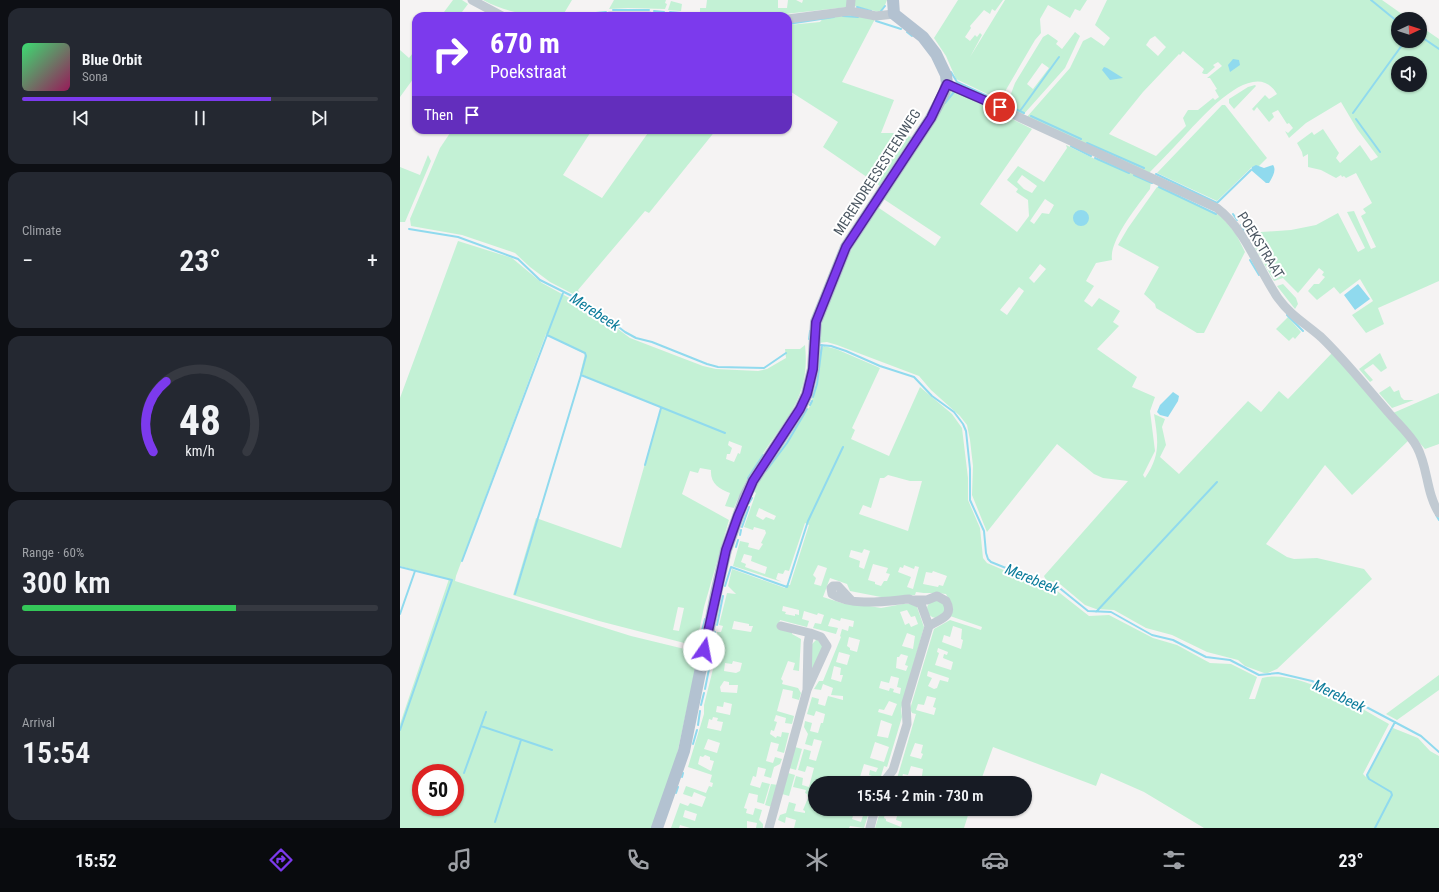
<!DOCTYPE html>
<meta charset="utf-8">
<style>
:root{--surface:#171b24;--page:#242831;--text:#f1f3f6;--muted:#9ea1a6;--line:#363941;--accent:#7c3aed}
body{margin:0;font-family:"Roboto Condensed",sans-serif;background:var(--page);color:var(--text);height:100vh;display:flex;flex-direction:column;font-size:15px;white-space:nowrap}
*{box-sizing:border-box;margin:0}
p{font-size:13px;color:var(--muted)}
.icon{flex:none;width:22px;height:22px;fill:none;stroke:currentColor;stroke-width:2;stroke-linecap:round;stroke-linejoin:round}
.map{position:relative;flex:1;overflow:hidden}
.sheet{display:flex;flex-direction:column;gap:8px;padding:8px;background:#0d0f14;width:400px}
.sheet>*{flex:none}
.guide{position:absolute;left:12px;top:12px;width:380px;height:122px;border-radius:12px;box-shadow:0 1px 3px #0004;background:#7c3aed;color:#fff;overflow:hidden}
.needle{width:26px;rotate:86deg}
.fabs{position:absolute;left:991px;top:12px;display:grid;gap:8px}
.fabs a{display:grid;place-items:center;width:36px;height:36px;border-radius:50%;background:var(--surface);box-shadow:0 1px 3px #0004;font-size:20px}
.speed{position:absolute;left:12px;top:764px;display:flex;gap:8px;font-size:20px;font-weight:700;text-align:center}
.speed>*{display:grid;place-content:center;width:52px;height:52px;border-radius:50%;background:var(--surface);box-shadow:0 1px 3px #0004;line-height:1}
.speed .limit{border:6px solid #d22;background:#fff;color:#111}
.pin{position:absolute;display:grid;place-items:center;width:34px;height:34px;color:#fff;margin:-17px;border:2px solid #fff;border-radius:50%;box-shadow:0 1px 4px #0007}
.me{position:absolute;width:44px;margin:-22px;rotate:12deg;stroke-linejoin:round;filter:drop-shadow(0 0 3px #0008)}
.turn{display:flex;align-items:center;gap:14px;height:84px;padding:0 12px;font-size:18px}
.turn .icon{width:52px;height:52px;stroke-width:2.5}
.turn b{display:block;font-size:28px;line-height:34px}
.then{display:flex;align-items:center;height:38px;padding:0 12px;background:#0003;gap:8px;font-size:15px}
.big{font-size:30px;font-weight:600;line-height:1.1}
.sheet .widget{flex:1;display:flex;flex-direction:column;justify-content:center;gap:6px;min-width:0;padding:0 14px;border-radius:12px;background:var(--page)}
.sheet .dial{align-items:center;gap:0}
.dial svg{height:104px;overflow:visible;fill:none;stroke:var(--line);stroke-width:7;stroke-linecap:round;text-anchor:middle}
.dial text{fill:var(--text);stroke:none}
.song{display:flex;align-items:center;gap:12px}
.cover{width:48px;height:48px;border-radius:6px;background:linear-gradient(135deg,hsl(140 70% 55%),hsl(330 70% 35%))}
.played{height:4px;border-radius:2px;background:linear-gradient(90deg,var(--accent) 70%,var(--line) 70%)}
.keys{display:flex;justify-content:space-around;direction:ltr}
.heat{display:flex;justify-content:space-between;align-items:center;font-size:22px;direction:ltr}
.charge{height:6px;border-radius:3px;background:linear-gradient(90deg,#34c759 60%,var(--line) 0)}
.trip{position:absolute;left:408px;top:776px;width:224px;height:40px;border-radius:20px;background:var(--surface);box-shadow:0 1px 3px #0004;font-weight:600;line-height:40px;text-align:center}
.dock{display:flex;height:64px;justify-content:space-around;align-items:center;background:#090b0e;color:var(--muted)}
.dock .icon{width:28px;height:28px}
.dock .on{color:var(--accent)}
.dock b{font-size:18px;color:var(--text)}
main{display:flex;flex:1;min-height:0}
.map>svg:first-child{display:block}
</style>
<main>
<section class="sheet">
<div class="widget">
<div class="song"><i class="cover"></i><div><b>Blue Orbit</b><p>Sona</p></div></div>
<div class="played"></div>
<div class="keys"><svg class="icon" aria-label="previous" viewBox="0 0 24 24"><path d="M18 5L8 12l10 7zM5 5v14"/></svg><svg class="icon" aria-label="pause" viewBox="0 0 24 24"><path d="M8 5v14M16 5v14"/></svg><svg class="icon" aria-label="next" viewBox="0 0 24 24"><path d="M6 5l10 7-10 7zM19 5v14"/></svg></div>
</div>
<div class="widget"><p>Climate</p>
<div class="heat"><a>−</a><b class="big">23°</b><a>+</a></div>
</div>
<div class="widget dial"><svg viewBox="0 0 100 80">
<path d="M14 69A42 42 0 1 1 86 69"/>
<path d="M14 69A42 42 0 0 1 24 15" stroke="#7c3aed"/>
<text x="50" y="56" font-size="32" font-weight="700">48</text>
<text x="50" y="72" font-size="11">km/h</text>
</svg></div>
<div class="widget"><p>Range · 60%</p><b class="big">300 km</b><div class="charge"></div></div>
<div class="widget"><p>Arrival</p><b class="big">15:54</b></div>
</section>
<div class="map">
<svg width="1039" height="828" viewBox="0 0 1039 828">
<rect width="100%" height="100%" fill="#f5f3f3"/>
<!-- green -->
<path fill="#c3f1d5" fill-rule="evenodd" d="M53,0h9l6,4 -9,12h-18z
M83,0h89l-9,15c-29,2 -54,-1 -80,-15z
M214,0h52l-1,3 2,1 -2,5 -37,-1 -19,1z
M307,0h71v8h9l1,-8h8l6,3 1,-3h46l-1,7 -63,7h-85v-6h6z
M453,0h34l-4,10 -4,2 -25,-6z
M558,0h45l-8,11 -3,-2 -2,5 -6,-4 -14,16 1,2 -6,9 5,4 5,-6 2,2 3,-4 2,2 -12,22 35,-57h82l-7,11 -5,-2 -5,9 -22,-13 -8,14 1,14 -6,7 -35,60 -44,-21 -10,-23 -12,-18z
M707,0h275l27,19h-11v22h22v-15l19,13v242l-61,27 6,16 -18,9 -14,-18 21,-14 -13,-22 -20,15 -6,-7 -17,13 -9,-9 6,-7h5l6,-7 -3,-2 2,-3 -5,-4 -21,25 -15,-15 -9,3 -26,-45 -1,-3 44,-3 25,-5 22,-12 20,39 7,-4 -18,-36 7,-1 17,38 5,-2 -15,-31 5,-3 -3,-4 9,-6 -16,-30 -10,5 -2,-2 -2,1 -1,-2 -5,3 -15,-8 -13,-3v-13l-5,3 -1,-5 -5,-9 15,-11 2,3 9,-6 16,24 -3,5 4,5 20,-18 11,16 7,-4 -21,-28 -16,-27 -35,21 -17,15 -4,-7 3,2 5,-5 -4,-5 -2,1 -9,-14 -6,3 2,4 -5,5 -12,-15 -3,4 -2,-2 13,-14 4,4 8,-5c-22,-38 -73,21 -90,39 -12,13 -25,27 -38,40l-123,-55 44,-50 13,-27 8,-4 13,9 6,-8 -15,-13zM755,36l11,11 -8,9 -12,-11 4,-6zM783,51l21,18 -2,4 2,1h3l8,-7 -2,-2 5,-3 4,4 -15,12h3l7,11 -2,1 4,7 -4,3 -2,-2 -15,12h-10l-5,8 3,8 -30,30 -47,-22 34,-42 36,-38 1,1zM998,63h22v22h-22z
M271,1l11,3 -1,7 -13,-1z
M453,14l22,5 -33,63 52,18 -13,33h16l15,4 -32,49 -57,-39 15,-25 -50,-32v-65l22,-2 10,-1 4,-5z
M675,32l5,4 -15,32 -42,47 -17,-8 9,-24 28,-46 5,-3 10,7 -2,3 6,5zM642,63l7,5 -16,21 -6,-5z
M16,49v26l-16,22v-47l9,8z
M855,85l1,1 -22,23 -5,-6v-4l19,-12z
M551,91h4l77,38 -52,75 37,28 12,-16 -1,-16 -12,-8 2,-3 -11,-9 11,-14 26,16 23,-34 -1,-3 31,15 2,-2 52,23 -1,8c-11,15 -41,51 -38,71l-16,3 -10,18 8,5 -10,15 8,6 7,-9 21,13 -7,11 6,4 -22,23 40,28 -5,10 23,10 -5,14 5,40 -12,24 2,3c16,-23 13,-38 9,-64l11,5 -3,8 4,18 -6,12 19,17 69,-73 13,11 18,-21 9,8 44,-46 77,87 -57,55 -27,-30 -59,79 21,13 7,2 23,-1 47,11 8,10 -95,90 -9,4h-4l-19,-7 -7,-6 -31,-8 -35,-17 -26,-7 -32,-18 -18,-1 -11,-4 -25,-21 -14,-4 -2,-4 84,-95 -25,-3 -9,-4 -37,-30 -70,88 -15,-37 1,-29 -3,-26 -3,-15 -7,-9 -29,-26 -12,-14 -82,-31 -10,-3 -9,1v-10l25,-68 33,-59 59,40 6,-9 -59,-39zM622,175l15,11 -5,7 -8,-4 -7,-7zM645,199l9,6 -5,9 -7,-1 -8,11 -4,-3 2,-3zM640,264l6,5 -12,14 -5,-5zM619,287l5,4 -17,24 -7,-5z
M822,105h3l42,53 -8,8 -7,1 -35,34 -60,-28z
M52,130h140l-29,45 39,23 48,-68h66l-67,83 -4,-2 -67,79 1,2 -2,4 -27,-14 -20,-15 -15,-14 -53,-18 -51,-9 -1,-7 30,-71z
M28,155l3,6 -26,61h-5v-55l20,8z
M760,186l61,30 15,18 9,18 -41,81h-7l-41,-25 -1,-4 -11,-10 15,-27 -41,-22 10,-17 29,-41z
M58,241l54,17 30,25 53,29 35,26 73,28 13,3 42,2 9,-2 19,-11 -1,-9h15l5,-4c5,48 -14,67 -39,104 -13,19 -24,38 -32,59l-9,-2 5,-13c-11,-4 -20,-10 -19,-23l-11,-2 -2,5 -8,-2 -8,23 47,26 -25,87 -8,39 -97,-25 -86,-26 23,-77 85,30 40,-141 -81,-33 5,-20 -39,-20 -90,242 -1,5 176,55 66,16 -3,24 -18,83 -24,69h-252v-104l49,-145 -49,-13v-168zM329,441l13,5 -2,8 -2,-1 -4,9 -8,-3 1,-5h3l2,-6 -4,-3zM278,607l6,1 -5,23 -6,-1zM21,773h34v34h-34z
M883,284l13,14 2,6 -3,5 -18,-23z
M888,317l13,15 -6,7 -2,-2 -4,4 -13,-12z
M424,346l12,3 44,19 -28,60 3,2 -4,9 38,17 31,-69 32,27 10,14 6,50v22l12,28 3,30 4,5 56,24 13,3 33,26 20,-1 44,23 24,7 33,18 21,1 26,13 -8,22h6l7,-21c35,-10 97,29 127,46l-26,50 3,3 27,-49 25,10 12,13 9,5v72h-235l-60,-36 -43,-19 -5,13 -103,-39 -13,36h-61l2,-1 2,-13 -12,-3 -3,9 -5,-1 -2,7 5,2h-16l6,-1 20,-68 -4,-1 -2,-4 24,-80 16,-9 31,10 1,-3 -32,-11v-14l-4,-8c-11,-2 -19,0 -30,-2l-1,3 -29,3 -36,-7 -3,-7 -17,-6 -7,19 22,7 1,-2 35,6 22,-4h9l5,3 7,20 -23,82 1,8 -15,50 -3,-1 -5,17h-64v24l-2,3 42,-1 -3,10 9,3 4,-13h5l-6,19 -14,-2 -1,2h-55l2,-8 -10,-3 -1,6 -7,-3 2,-5 6,-2 3,-11 7,2 -2,7 11,2v-2l-2,-1 5,-12 -1,-4 -2,-1 1,-3 -13,-3 3,-11 7,2 -1,7 7,2 5,-19 -7,-2 -2,6 -7,-2 6,-21 7,2 -2,8 7,2 6,-20 -8,-2 -2,7 -7,-2 3,-10 -4,-7 1,-6 7,2 -2,8 8,2 3,-10h2l2,-9 -9,-3 -2,5 -7,-2 5,-17 7,2 -1,5 7,2 3,-10 15,4v-4l-12,-1 2,-7 -10,-4 -2,6 -7,-1 5,-8h4l18,-44 -1,-1 2,-7 6,2 1,-5 4,1 1,-6 -13,-3 -1,3 -9,-3 -3,8 10,2 -2,6 -23,-6 2,-5 6,1 3,-9 -6,-2 -1,2 -13,-4 -2,8 7,2 -2,6 -27,-7 -2,8 14,4v2l9,5 -2,32 -6,-1 2,-7 -7,-2 -7,18 2,2 -1,3 16,4 3,5 -2,7 -7,-2 1,-7 -10,-2 -6,22 17,5 -2,8 -7,-1 1,-5 -10,-3 -2,6 3,1 -3,9 -3,-1 -1,4 6,4 1,-2 4,1 1,-5 7,1 -5,20 -7,-2 2,-7 -8,-2 -5,19 7,2 2,-6 7,2 -2,5 -6,3 -3,11 -7,-2 2,-7 -8,-2 -2,10 -3,-1 -3,9 10,3 2,-6 8,2 -6,20 -7,-2 1,-7 -9,-2 -5,15 3,1 -1,4 7,2 2,-7 7,2 -3,10 4,4v4h-7l1,-5 -10,-2v7h-57l-10,-3 -1,3h-8l9,-25 8,3 2,-3 12,4 4,-10 -12,-5 -2,5 -9,-3 3,-8 20,7 3,-7 3,1 1,-4 -3,-1 2,-7 -24,-8 16,-53v-9l13,-52 -3,-1 3,-20h4l2,-6 -4,-1 8,-32 9,1 -8,-8 4,-17 53,19 1,-3h4l19,-60 -4,-2 -16,48 -4,-1 -2,4 -5,-1 -2,6 6,3 -49,-16 7,-25 9,2 -1,4 11,3 4,-6 -2,-1 5,-10 -1,-3 -11,-3 -1,3 -9,-3 12,-34 -3,-2 57,-85 7,-24 3,-32zM488,475l22,6h12l-14,50 -49,-17 4,-9 8,3 9,-30h4zM359,508l17,8 -2,4 -8,-3 -3,3 -7,-4zM464,549l6,2 -6,18 -5,-2 1,-6 -11,-4 2,-7 11,3zM344,554l8,2 -1,5 16,6 -2,7 -20,-7 1,-3 -5,-2zM473,564l15,4 -2,5 4,1 -3,7h-3l-3,5 -6,-2v-2l-7,-2zM418,565l9,3 -6,18 -7,-2 2,-6 -3,-3zM504,565l10,4 1,-3 4,1 -6,22 -6,-2 4,-10 -13,-5 2,-5 3,1zM533,571l14,5 -4,10 -4,-1 -1,2 -15,-3 3,-12 6,1zM383,606l16,4v5l-4,-1v2l-10,-2 1,-2 -4,-1zM507,610l4,7 4,-1 3,8 -7,3 -2,-4 -4,2 -5,-13zM334,621l15,3v2h4l-2,6 -19,-3zM553,626l9,3 -1,10 2,1 -2,9 -19,-7 2,-7 6,2zM507,633l8,3 -2,13 -11,-3zM449,637l11,3 -3,12 -7,-2v-2l-3,-2zM538,648l10,4 -1,3 -3,-1 -1,4 10,4 -2,8 -16,-5 4,-12 -2,-1zM439,652l11,3 -3,10 -11,-3zM501,654l7,2 -3,9 3,1 -2,5 -10,-3 1,-11h2zM333,661l9,2 -2,8 -4,2 -12,-2 1,-8 7,1zM434,666l7,2 -1,7h3l-2,7 -10,-3zM528,671l21,7 -1,4 -8,-2 -3,8 -3,1 -6,-3 4,-8 -5,-2zM491,676l8,2 -2,9 4,1 -1,6 -7,-2 1,-3 -4,-1 -1,3 -10,-3 2,-7 8,2zM324,681l5,1v3h9l-1,8 -16,-1 -1,-5zM527,696l9,2 -3,9 3,1 -2,7 -18,-5 2,-6 6,1zM489,701l8,3 -5,12 -14,-4 1,-3 5,1zM324,702l8,2 -2,11 -14,-3 1,-6 6,1zM313,717l5,1 -1,3 6,1 -2,9 -14,-3 2,-9 3,1zM481,720l11,4 -4,14 -11,-2zM308,739l12,4 -3,10 -13,-4zM475,742l14,5 -5,15 -14,-4zM515,743l8,2 -2,8 2,1 -2,5 -11,-3zM305,755l5,2v3l4,1 -3,10 -13,-7 2,-8 3,1zM464,764l14,4 -2,4 -6,-2 -1,5 6,2 -1,4 -14,-4zM285,810l12,4 -2,7 -12,-4z
M980,353l7,15 -6,4 -8,-8 -9,6 9,10 -3,2 -11,-13z
M990,386l4,6 5,-2 2,7 3,3h10l-22,8 -13,-15z
M1039,393v51l-14,5 -32,-36z
M527 609a9 9 0 1 1 18 0a9 9 0 1 1-18 0Z
M417,639l6,7 -10,25h-2l1,-27z
M1039,675v15l-42,30 -11,-6z
M395,747l7,2 -6,21 -7,-2z
M388,773l7,2 -6,21 -7,-2z
M371,784l7,1 -6,22 -7,-2z
M481,809h5l-2,9 2,1v2l15,6 1,-5 -6,-2 2,-8 -10,-3h82l-6,19h-89z"/>
<!-- water -->
<path fill="#90daee" d="M833,59l6,1 1,5 -10,7 -2,-7z
M704,67l3,1 16,10 -13,2 -8,-10z
M856,165l8,3 9,-3c4,5 -1,13 -4,18h-3l-15,-13 1,-3z
M673 218a8 8 0 1 1 16 0a8 8 0 1 1-16 0Z
M958,284l12,15 -15,11 -11,-15z
M773,392l6,4 -1,5 -10,16 -8,-2 -3,-3 3,-7z"/>
<g fill="none" stroke-linecap="round" stroke-linejoin="round">
<!-- stream -->
<path stroke="#90daee" stroke-width="2" d="M971,0l27,22
M457,7l14,4
M213,10h36
M254,11l10,1
M481,11l4,-5
M270,12l11,1
M196,13l10,-1
M286,14l9,1
M172,16l16,-3
M443,16l15,1
M476,21l25,8
M388,24l46,-7
M507,32l5,4
M1020,36l19,13
M551,72l6,10 41,19
M545,103l9,-11
M606,105l18,8
M620,111l39,-54
M953,113l52,-72
M631,116l50,23
M956,119l24,33
M687,143l57,25
M671,146l20,10
M695,158l34,15
M756,174l61,29 34,-33
M734,175l18,8
M759,187l57,27
M833,214l4,6
M841,225l3,6
M9,229l49,8 60,22 22,21 50,25 35,27 11,6 16,4 55,22 11,3 46,1 22,-15
M850,260l9,15
M163,293l-16,42 38,18 1,3 -5,19 144,58
M887,315l16,16
M409,339l1,-8
M420,345l11,1 15,5 34,15 34,11 18,19 22,16 9,12 3,7 4,38v31l14,31 2,22 2,6 3,3 57,23 9,1 31,25 23,1 41,23 21,5 33,17 24,3 29,15 19,-2 34,8 43,20 66,35 18,16
M413,397l4,-13 5,-39
M410,405l2,-4
M245,465l16,-57
M366,471l21,-28 20,-34
M348,478l15,-23
M349,503l3,-5
M1036,515l3,5
M342,527l7,-20
M340,535l1,-5
M336,547l2,-7
M62,561l85,-226
M0,567l52,13 -52,150
M325,586l6,-19 56,20 21,-66 35,-74
M115,594l66,-219
M696,612l121,-130
M0,614l15,-43
M317,625l6,-29
M301,635l4,-16
M299,646l1,-6
M310,663l5,-31
M305,689l4,-20
M301,705l3,-12
M298,725l2,-14
M81,726l71,24
M293,744l4,-14
M64,773l22,-61
M282,777l1,-4
M276,793l2,-6
M95,822l26,-82
M975,828l17,-33 -1,-3 -22,-13 -2,-4 28,-53"/>
<!-- minor -->
<path stroke="#c1cad2" stroke-width="9" d="M72,0l30,16
M450,11l1,-11
M210,16h39
M388,19l62,-8 26,5 18,-2
M547,84l270,124c29,22 41,61 61,90 13,18 27,25 43,39 24,23 45,50 67,75 9,11 22,22 29,35 11,20 9,46 22,66
M451,600l-13,-14h-5l-2,2 1,6c20,13 55,7 77,5l12,5 8,22 -23,77 1,21 -14,46 -10,13
M515,600h12l10,-4 9,5c9,16 -7,18 -17,25
M381,626l29,7
M369,828l38,-138 20,-44 -6,-9 -11,-4 -2,10 -1,47
M470,828l5,-19"/>
<!-- major -->
<path stroke="#b3c2d1" stroke-width="12" d="M257,828l27,-77 33,-162 9,-39 19,-53 8,-16 47,-72 7,-15 6,-25 3,-47 30,-75 85,-129 13,-25 3,-9 -1,-9 -10,-21 -13,-17 -29,-23 -1,-14"/>
</g>
<g fill="none" stroke-linecap="round" stroke-linejoin="round">
<!-- route casing -->
<g stroke="#51269a" stroke-width="10">
<path id="route" d="M304,650l22,-100 12,-34 15,-35 47,-72 7,-15 6,-25 3,-47 30,-75 85,-129 16,-34 53,23"/>
</g>
<!-- route -->
<use href="#route" stroke="#7c3aed" stroke-width="7"/>
</g>
<g text-anchor="middle" stroke-width="4" stroke-linejoin="round" paint-order="stroke">
<!-- street labels -->
<g font-size="14" fill="#4a5661" stroke="#fff">
<text transform="translate(477 172) rotate(-57)" y="5">MERENDREESESTEENWEG</text>
<text transform="translate(861 245) rotate(58)" y="5">POEKSTRAAT</text>
</g>
<!-- water labels -->
<g font-size="15" font-style="italic" fill="#0c7c9b" stroke="#fff">
<text transform="translate(195 312) rotate(33)" y="5">Merebeek</text>
<text transform="translate(632 579) rotate(22)" y="5">Merebeek</text>
<text transform="translate(939 696) rotate(26)" y="5">Merebeek</text>
</g>
</g>
</svg>
<div class="fabs">
<a><svg class="needle" viewBox="-14 -14 28 28"><path d="M0-13l5 13h-10z" fill="#e53935"/><path d="M0 13l5-13h-10z" fill="#9ea1a6"/></svg></a>
<a><svg class="icon" aria-label="sound" viewBox="0 0 24 24"><path d="M4 9h4l5-4v14l-5-4H4zM17 9q2 3 0 6"/></svg></a>
</div>
<div class="speed"><div class="limit">50</div></div>
<div class="pin" style="left:600px;top:107px;background:#d93025"><svg class="icon" aria-label="arrive" viewBox="0 0 24 24"><path d="M6 21V4h12l-3 4 3 4H6"/></svg></div>
<svg class="me" style="left:304px;top:650px" viewBox="-20 -20 40 40"><circle r="19" fill="#fff"/><path d="M0-13L10 11 0 6-10 11z" fill="#7c3aed"/></svg>
<div class="trip">15:54 · 2 min · 730 m</div>
<div class="guide">
<div class="turn"><svg class="icon" aria-label="right" viewBox="0 0 24 24"><path d="M7 20v-9h11M14 6l5 5-5 5"/></svg><div><b>670 m</b>Poekstraat</div></div>
<div class="then">Then<svg class="icon" aria-label="arrive" viewBox="0 0 24 24"><path d="M6 21V4h12l-3 4 3 4H6"/></svg></div>
</div>
</div>
</main>
<nav class="dock">
<b>15:52</b>
<svg class="icon on" aria-label="directions" viewBox="0 0 24 24"><path d="M12 3l9 9-9 9-9-9zM9 14v-3h6M13 9l2 2-2 2"/></svg>
<svg class="icon" aria-label="music" viewBox="0 0 24 24"><path d="M9 18V5l10-2v13"/><circle cx="6" cy="18" r="3"/><circle cx="16" cy="16" r="3"/></svg>
<svg class="icon" aria-label="phone" viewBox="0 0 24 24"><path d="M5 4h4l2 5-3 2q2 4 5 5l2-3 5 2v4C11 20 4 13 5 4z"/></svg>
<svg class="icon" aria-label="climate" viewBox="0 0 24 24"><path d="M12 3v18M4 7l16 10M4 17L20 7"/></svg>
<svg class="icon" aria-label="car" viewBox="0 0 24 24"><path d="M5 17H2v-5l4-1 3-4h7l3 4 3 1v5h-3M9 17h6M6 11h13"/><circle cx="7" cy="17" r="2"/><circle cx="17" cy="17" r="2"/></svg>
<svg class="icon" aria-label="filters" viewBox="0 0 24 24"><path d="M4 7h16M4 17h16"/><circle cx="9" cy="7" r="2"/><circle cx="15" cy="17" r="2"/></svg>
<b>23°</b>
</nav>
